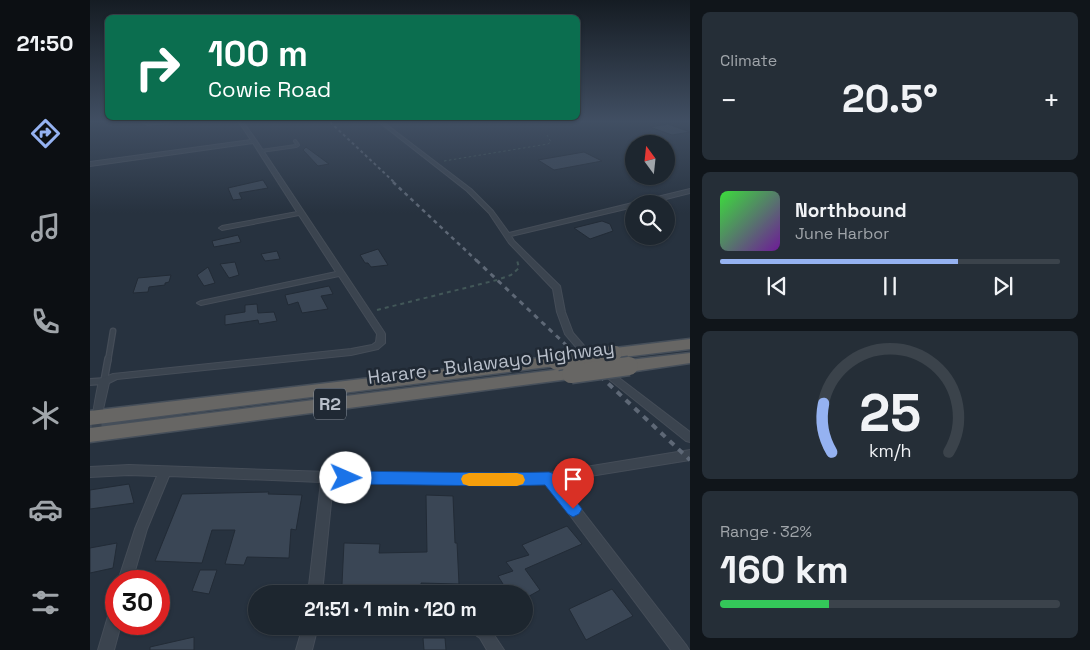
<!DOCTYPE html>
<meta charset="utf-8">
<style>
:root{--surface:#1d262f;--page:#252e37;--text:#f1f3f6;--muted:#a0a5aa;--line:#3b434b;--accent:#95b2f1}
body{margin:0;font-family:"Space Grotesk",sans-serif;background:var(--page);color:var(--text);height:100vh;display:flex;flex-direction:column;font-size:19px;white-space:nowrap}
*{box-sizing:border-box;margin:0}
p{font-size:16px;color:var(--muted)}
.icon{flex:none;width:28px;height:28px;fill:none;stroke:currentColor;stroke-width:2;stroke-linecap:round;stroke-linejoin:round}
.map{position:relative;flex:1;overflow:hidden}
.details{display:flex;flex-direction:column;gap:12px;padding:12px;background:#10151a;width:400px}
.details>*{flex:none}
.top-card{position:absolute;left:15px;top:15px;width:475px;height:105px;border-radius:8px;box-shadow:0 1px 4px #0004,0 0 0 1px var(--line);background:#0b6e4f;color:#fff;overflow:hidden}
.needle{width:32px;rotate:345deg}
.fabs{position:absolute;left:535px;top:135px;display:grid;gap:10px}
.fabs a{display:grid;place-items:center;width:50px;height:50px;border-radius:50%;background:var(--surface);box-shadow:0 1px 4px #0004,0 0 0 1px var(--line);font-size:25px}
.speed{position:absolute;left:15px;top:570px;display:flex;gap:10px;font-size:25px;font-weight:700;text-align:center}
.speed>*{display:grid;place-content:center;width:65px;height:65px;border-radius:50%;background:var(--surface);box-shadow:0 1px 4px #0004,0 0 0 1px var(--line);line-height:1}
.speed .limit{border:8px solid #d22;background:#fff;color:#111}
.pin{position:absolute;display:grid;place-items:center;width:42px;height:42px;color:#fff;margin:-51px -21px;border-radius:50% 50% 50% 0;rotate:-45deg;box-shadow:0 0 5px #0007}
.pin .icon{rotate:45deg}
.me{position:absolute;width:55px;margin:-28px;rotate:91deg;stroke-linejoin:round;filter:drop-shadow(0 0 4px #0008)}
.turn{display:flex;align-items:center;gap:18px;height:105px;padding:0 20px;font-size:22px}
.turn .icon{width:65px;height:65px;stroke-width:2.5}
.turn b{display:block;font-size:35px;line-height:42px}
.big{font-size:38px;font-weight:800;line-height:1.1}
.details .tile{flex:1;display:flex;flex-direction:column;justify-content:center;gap:8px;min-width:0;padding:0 18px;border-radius:8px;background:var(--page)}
.details .dial{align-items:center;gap:0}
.dial svg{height:130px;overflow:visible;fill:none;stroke:var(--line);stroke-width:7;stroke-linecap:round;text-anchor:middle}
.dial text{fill:var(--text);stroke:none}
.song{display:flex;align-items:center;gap:15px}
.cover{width:60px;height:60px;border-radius:8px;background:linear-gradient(135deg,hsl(120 70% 55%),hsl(280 70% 35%))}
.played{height:5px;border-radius:2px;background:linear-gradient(90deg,var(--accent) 70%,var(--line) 70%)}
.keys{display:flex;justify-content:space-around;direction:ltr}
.heat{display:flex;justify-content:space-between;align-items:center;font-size:28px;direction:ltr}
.charge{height:8px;border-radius:4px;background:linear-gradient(90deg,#34c759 32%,var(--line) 0)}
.trip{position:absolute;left:158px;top:585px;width:285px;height:50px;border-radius:25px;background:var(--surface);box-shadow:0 1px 4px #0004,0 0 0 1px var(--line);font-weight:800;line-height:50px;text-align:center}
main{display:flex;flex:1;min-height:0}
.dock{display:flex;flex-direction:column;width:90px;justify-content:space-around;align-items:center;background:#0c0f13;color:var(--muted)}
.dock .icon{width:35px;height:35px}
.dock .current{color:var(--accent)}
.dock b{font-size:22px;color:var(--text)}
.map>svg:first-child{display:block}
</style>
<main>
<nav class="dock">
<b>21:50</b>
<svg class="icon current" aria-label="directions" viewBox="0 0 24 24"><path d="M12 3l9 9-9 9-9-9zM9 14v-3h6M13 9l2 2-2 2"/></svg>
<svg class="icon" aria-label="music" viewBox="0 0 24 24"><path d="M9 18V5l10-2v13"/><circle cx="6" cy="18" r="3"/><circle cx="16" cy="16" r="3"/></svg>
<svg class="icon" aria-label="phone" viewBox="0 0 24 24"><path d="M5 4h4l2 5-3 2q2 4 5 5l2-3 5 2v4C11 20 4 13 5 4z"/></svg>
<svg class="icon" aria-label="climate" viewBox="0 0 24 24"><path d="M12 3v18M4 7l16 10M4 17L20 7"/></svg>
<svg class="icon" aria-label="car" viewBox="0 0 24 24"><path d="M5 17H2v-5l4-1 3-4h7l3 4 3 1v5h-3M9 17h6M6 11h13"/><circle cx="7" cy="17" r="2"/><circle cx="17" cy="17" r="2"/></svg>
<svg class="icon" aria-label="filters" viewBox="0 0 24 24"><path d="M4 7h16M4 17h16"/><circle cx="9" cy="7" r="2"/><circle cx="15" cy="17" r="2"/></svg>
</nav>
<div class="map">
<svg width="600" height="650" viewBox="0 0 600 650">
<rect width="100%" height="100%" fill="#27323f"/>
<!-- building -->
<path fill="#3a4655" stroke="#222b36" d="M578,124l22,8 -18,3 -22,-8z
M216,147l23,17 -11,2 -15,-16z
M494,152l18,9 -48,9 -16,-10z
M173,180l5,8 -29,5 3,6 -9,1 -5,-12z
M512,221l8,3 3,7 -23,8 -16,-11z
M148,235l3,7 -27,5 -2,-6z
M288,249l10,16 -17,2 -3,-4h-3l-5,-8z
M187,251l3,8 -15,2 -4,-7z
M145,262l4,13 -10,3 -9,-14z
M118,267l7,16 -11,3 -7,-11z
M81,275l-2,7 -4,1v2l-16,2 -1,5 -15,1 5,-15z
M239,286l4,8 -12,2 7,13 -26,4 -4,-11 -10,3 -3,-10z
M167,304l1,9 16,-1 3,9 -18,3 -1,-4 -33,5v-10l20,-3v-7z
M39,484l5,19 -44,6v-19z
M179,492l-1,2 34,1 -6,35 -5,-1 -2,29 -42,-1 -3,8 -19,-1 10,-34h-23l-10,33 -47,-2 27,-67z
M336,495l27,1 2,47h2l2,41 -38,-1 1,9h-37v-3l-36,1 -7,-6 2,-41 36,1 -1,9 48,-1z
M477,526l15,18 -57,25 15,21 -16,9v-5h-38l17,-10 -5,-8 15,-5 -7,-9 23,-7 -7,-10z
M27,543l-4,25 -23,5v-25z
M110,570h17l-8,24 -17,-3z
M522,589l21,27 -47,24 -17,-31z
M104,637v13h-44v-3z
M333,638h22l1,12h-22z"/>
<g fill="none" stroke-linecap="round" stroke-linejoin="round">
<!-- service-far2 casing -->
<g stroke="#454d58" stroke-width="4">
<path id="service-far2" d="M171,151l35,-5 2,-1 -3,-4"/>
</g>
<!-- service-far1 casing -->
<g stroke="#454d58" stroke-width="7">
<path id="service-far1" d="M18,361l5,-30"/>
</g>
<!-- service casing -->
<g stroke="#454d58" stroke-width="8">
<path id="service" d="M0,382l14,-1 4,-22"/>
</g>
<!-- minor casing -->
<g stroke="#454d58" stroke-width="2">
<path id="minor" d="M52,122h31l-25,3z
M149,122h4l13,18 128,192 1,2v9l-7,6 -27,6 -234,24 -8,4 -8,35 1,16 -2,3 -4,1 -4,-1c-2,-14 4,-41 7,-56l1,-2 13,-5 238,-25 21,-4 4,-3 1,-8 -38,-58 -138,29 -4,-2 4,-2 135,-29 -37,-57 -77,15 -3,-2 3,-2 75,-14 -44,-69 -163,23v-4l161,-22z
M289,122h4l88,67 22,22 16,22 181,-44v4l-44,11h-12v3l-123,29 3,5 46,45 5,26 8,21 20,23 2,2 -2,2h-6l-22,-26 -8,-22 -4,-23 -44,-46 -20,-30 -22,-22z
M513,367l3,1 84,64v10l-4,-1 -86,-69 -2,-2 2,-2z
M600,450v10l-131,21 127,164 3,5h-18l-125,-167 -30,2 -183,-3 -11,112h-14l13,-112 -152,-6 -22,53 -15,52h-14l17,-52 22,-53 -28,-1 -39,2v-10l39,-2 199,7 188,3 33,-2z
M26,606v18h5l-7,26h-16l11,-37 2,-5z
M213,626h15l-6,24h-16z
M378,626h20l16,24h-17l-7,-12 -10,-7z"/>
</g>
<!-- trunk casing -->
<g stroke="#464f5a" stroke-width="3">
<path id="trunk" d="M600,339v10l-75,9 -6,-1 -2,-4 2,-4 6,-1z
M600,353v10l-61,9 -6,-2 -2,-4 2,-4 6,-2z
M467,356l6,1 2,4 -2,4 -473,60v-14z
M481,368l6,2 2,4 -2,4 -487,64v-14z"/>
</g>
<!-- path-far1 -->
<path stroke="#425758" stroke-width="1" stroke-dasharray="2.5 2.5" stroke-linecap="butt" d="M354,161l104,-17 3,-2 -4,-7"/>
<!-- path -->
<path stroke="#425758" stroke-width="2" stroke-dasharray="4 4" stroke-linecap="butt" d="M287,310l120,-30 14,-5 8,-7 -2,-8"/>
<!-- service-far2 -->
<use href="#service-far2" stroke="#3b444f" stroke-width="2.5"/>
<!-- service-far1 -->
<use href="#service-far1" stroke="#3b444f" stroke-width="4.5"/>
<!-- service -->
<use href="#service" stroke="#3b444f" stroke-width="5.5"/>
<!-- minor -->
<use href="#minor" fill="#3b444f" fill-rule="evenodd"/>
<!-- trunk -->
<use href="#trunk" fill="#676664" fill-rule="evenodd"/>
<!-- rail-far3 -->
<path stroke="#5e6876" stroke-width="2" stroke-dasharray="3 3" stroke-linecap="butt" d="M240,122l65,61"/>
<!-- rail-far2 -->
<path stroke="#5e6876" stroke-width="2.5" stroke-dasharray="4 4" stroke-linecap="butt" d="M303,182l84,79"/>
<!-- rail-far1 -->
<path stroke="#5e6876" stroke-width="3" stroke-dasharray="5 5" stroke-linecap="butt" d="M386,260l107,101"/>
<!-- rail -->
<path stroke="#5e6876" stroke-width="4" stroke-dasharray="6 6" stroke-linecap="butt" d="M492,359l108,101"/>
<!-- trunk-bridge-far1 casing -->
<g stroke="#464f5a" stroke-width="17" stroke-linecap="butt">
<path id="trunk-bridge-far1" d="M470,361l55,-8"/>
</g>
<!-- trunk-bridge casing -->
<g stroke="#464f5a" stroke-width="21" stroke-linecap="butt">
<path id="trunk-bridge" d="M467,361l12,-2
M481,374l58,-8"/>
</g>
<!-- trunk-bridge-far1 -->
<use href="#trunk-bridge-far1" stroke="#676664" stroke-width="14"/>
<!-- trunk-bridge -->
<use href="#trunk-bridge" stroke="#676664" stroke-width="18"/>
</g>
<!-- sky -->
<linearGradient id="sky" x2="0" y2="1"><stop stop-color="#151c23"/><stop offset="0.57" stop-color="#414f63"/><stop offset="1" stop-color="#414f63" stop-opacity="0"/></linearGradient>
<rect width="600" height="213" fill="url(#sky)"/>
<!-- route -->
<path fill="#1a73e8" stroke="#114b97" d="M256,471l154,2 49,-1 6,2 27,35 -3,5 -6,3 -5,-3 -23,-29 -45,1 -154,-2 -6,-2 -2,-4 2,-5z"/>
<!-- slow -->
<path fill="#f59e0b" d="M379,473h48l6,2 2,5 -2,4 -6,2h-48l-6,-2 -2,-5 2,-4z"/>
<g text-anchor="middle" stroke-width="5" stroke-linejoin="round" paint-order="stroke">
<!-- shield labels -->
<rect fill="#202934" stroke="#8a929d" stroke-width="1" x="224" y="388.5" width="32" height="31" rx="4"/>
<g font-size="18" font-weight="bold" fill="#b8bfca">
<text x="240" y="410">R2</text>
</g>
<!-- street labels -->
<g font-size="19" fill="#b8bfca" stroke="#202934">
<text transform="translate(401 362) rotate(-7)" y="7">Harare - Bulawayo Highway</text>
</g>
</g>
</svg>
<div class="fabs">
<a><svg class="needle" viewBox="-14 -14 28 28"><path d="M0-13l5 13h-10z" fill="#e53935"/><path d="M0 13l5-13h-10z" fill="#a0a5aa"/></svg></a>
<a><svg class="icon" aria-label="search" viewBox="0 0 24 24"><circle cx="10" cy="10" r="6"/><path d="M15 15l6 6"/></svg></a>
</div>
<div class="speed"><div class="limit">30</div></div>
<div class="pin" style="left:483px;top:509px;background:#d93025"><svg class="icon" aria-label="arrive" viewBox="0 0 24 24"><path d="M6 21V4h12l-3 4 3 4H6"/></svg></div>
<svg class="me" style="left:256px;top:478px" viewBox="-20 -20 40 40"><circle r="19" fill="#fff"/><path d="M0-13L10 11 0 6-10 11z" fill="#1a73e8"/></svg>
<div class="trip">21:51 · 1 min · 120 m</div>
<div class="top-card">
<div class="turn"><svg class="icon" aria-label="right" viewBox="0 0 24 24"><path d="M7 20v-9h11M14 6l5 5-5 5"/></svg><div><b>100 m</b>Cowie Road</div></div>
</div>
</div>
<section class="details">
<div class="tile"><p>Climate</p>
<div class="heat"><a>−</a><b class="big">20.5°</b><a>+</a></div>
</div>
<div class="tile">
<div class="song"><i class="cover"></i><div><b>Northbound</b><p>June Harbor</p></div></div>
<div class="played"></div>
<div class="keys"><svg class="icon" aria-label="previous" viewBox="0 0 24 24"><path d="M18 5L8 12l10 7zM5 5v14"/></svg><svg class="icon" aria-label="pause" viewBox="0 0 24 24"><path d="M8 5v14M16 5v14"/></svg><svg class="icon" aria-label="next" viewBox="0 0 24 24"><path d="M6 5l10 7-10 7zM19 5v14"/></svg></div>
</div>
<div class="tile dial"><svg viewBox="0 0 100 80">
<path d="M14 69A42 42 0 1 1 86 69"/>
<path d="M14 69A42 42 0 0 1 9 39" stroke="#95b2f1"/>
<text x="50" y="56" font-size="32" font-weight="700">25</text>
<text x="50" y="72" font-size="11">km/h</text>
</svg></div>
<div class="tile"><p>Range · 32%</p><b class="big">160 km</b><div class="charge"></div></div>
</section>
</main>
